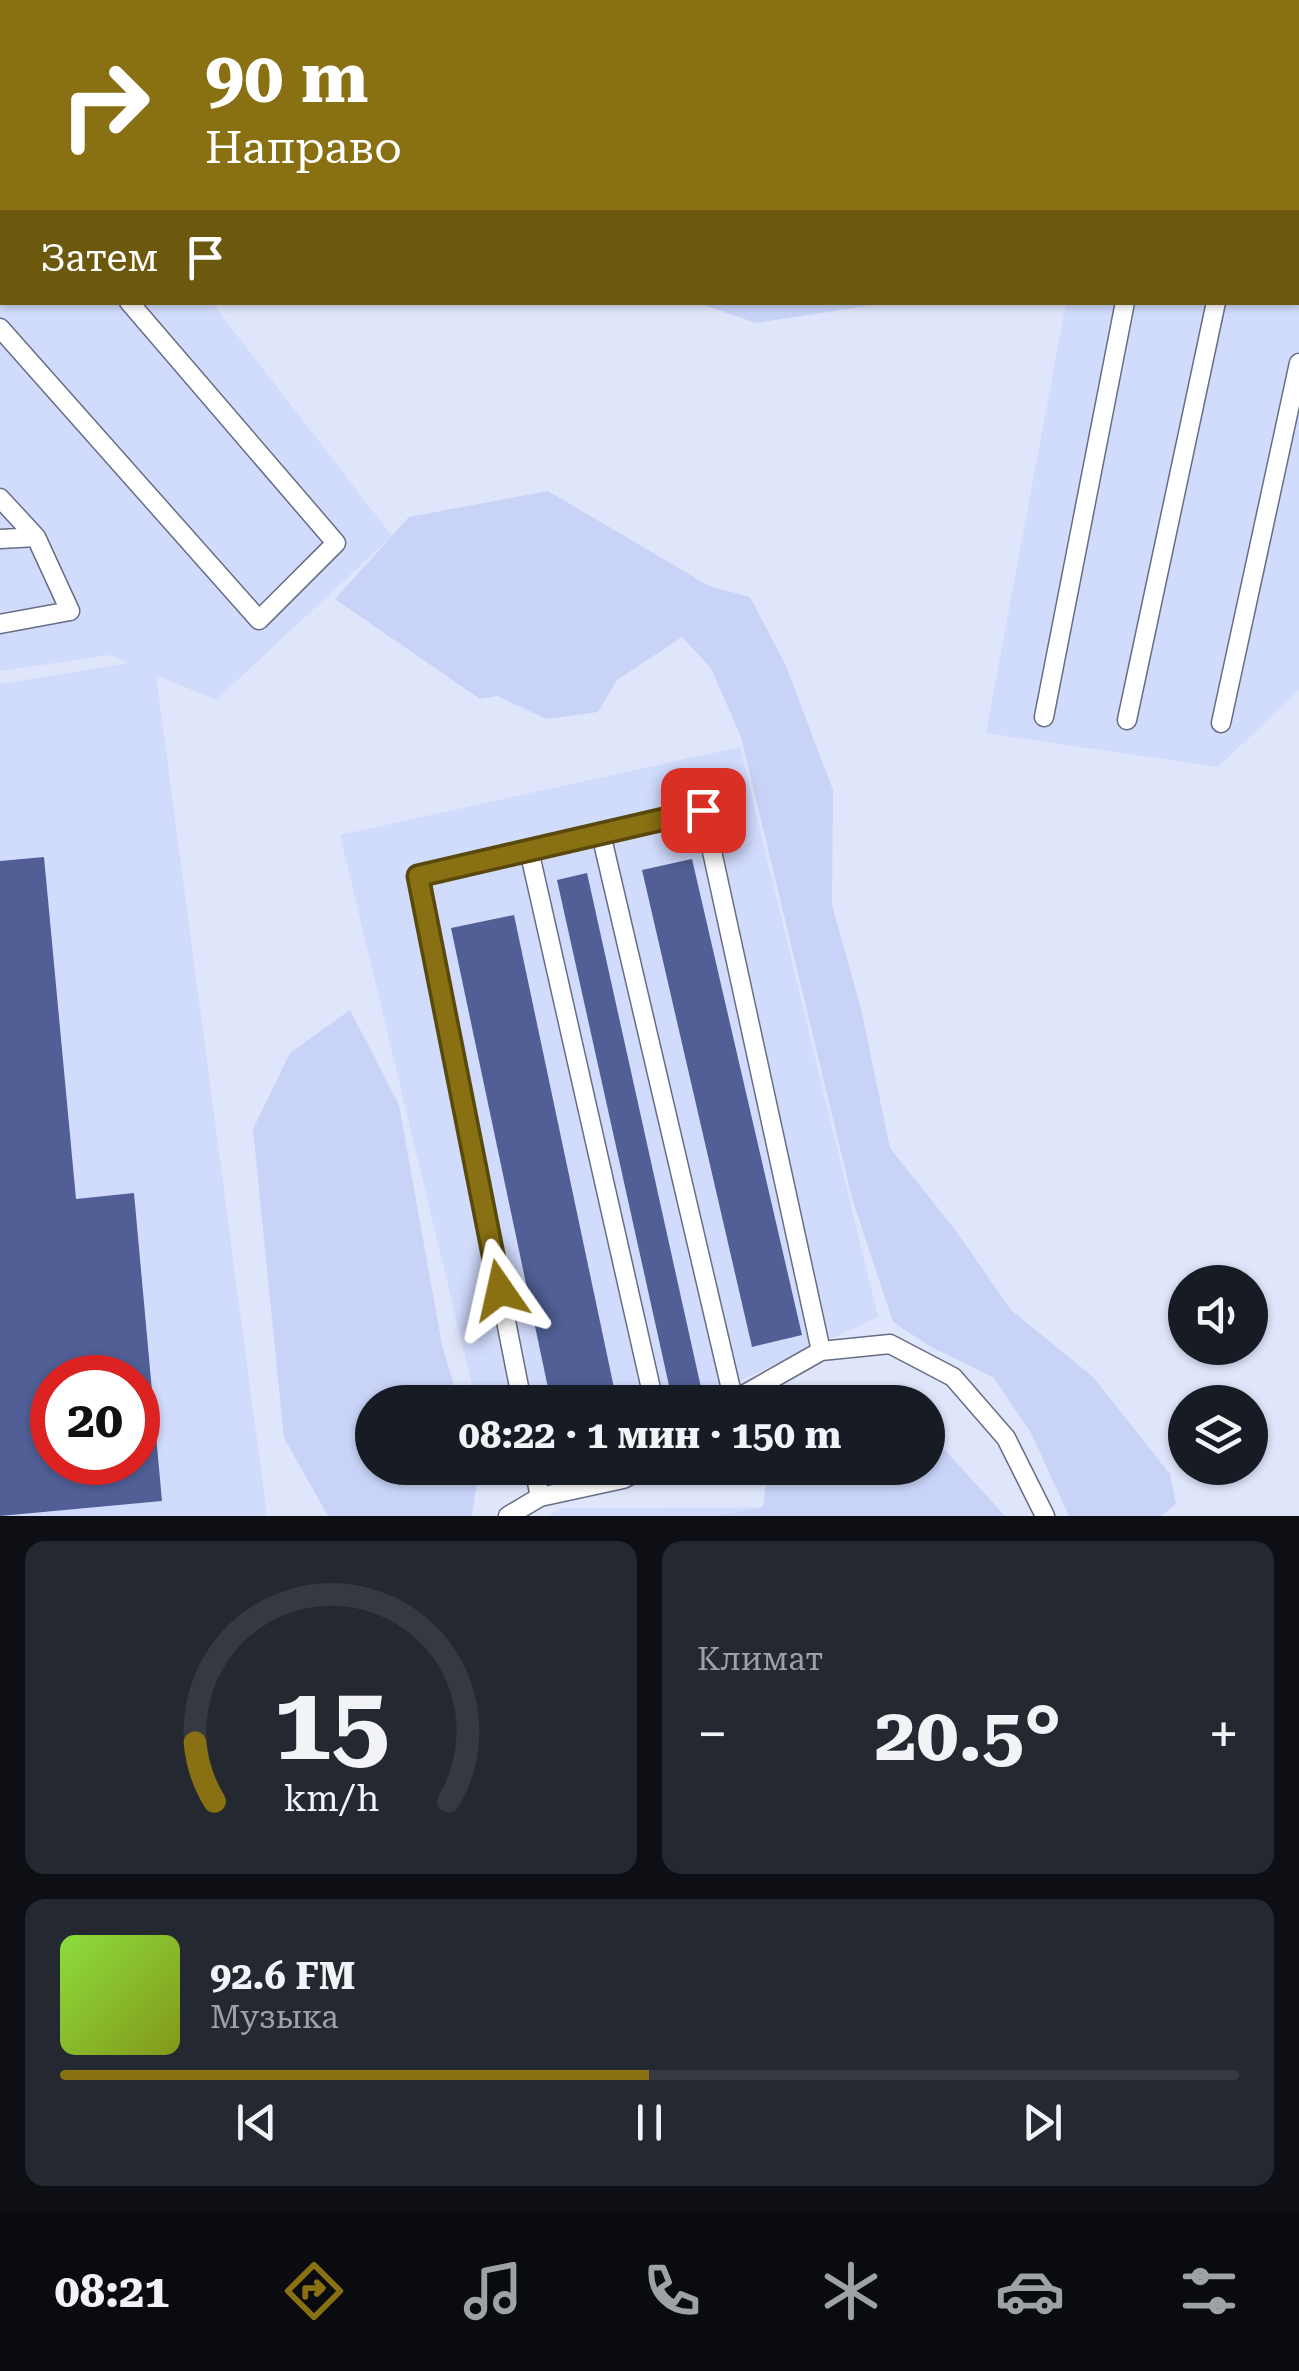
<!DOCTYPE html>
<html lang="ru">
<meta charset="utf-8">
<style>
:root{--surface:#171b24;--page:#242831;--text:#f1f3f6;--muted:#9ea1a6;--line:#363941;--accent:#897012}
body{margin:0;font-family:"Roboto Serif",serif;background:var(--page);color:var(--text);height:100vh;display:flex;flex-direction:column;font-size:38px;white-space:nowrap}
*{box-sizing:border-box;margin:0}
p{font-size:32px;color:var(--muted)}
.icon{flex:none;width:55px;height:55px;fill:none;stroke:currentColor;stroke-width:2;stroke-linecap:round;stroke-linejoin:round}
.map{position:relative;height:1516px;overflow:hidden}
.panel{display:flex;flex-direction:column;gap:25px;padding:25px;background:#0d0f14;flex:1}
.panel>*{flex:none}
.banner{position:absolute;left:0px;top:0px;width:1300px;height:305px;box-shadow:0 2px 8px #0004;background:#897012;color:#fff;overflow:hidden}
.buttons{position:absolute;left:1168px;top:1265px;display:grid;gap:20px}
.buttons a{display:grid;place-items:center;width:100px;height:100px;border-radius:50%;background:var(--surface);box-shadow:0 2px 8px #0004;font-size:50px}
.speed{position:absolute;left:30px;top:1355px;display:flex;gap:20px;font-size:50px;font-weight:700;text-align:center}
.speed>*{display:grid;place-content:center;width:130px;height:130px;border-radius:50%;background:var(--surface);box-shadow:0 2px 8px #0004;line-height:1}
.speed .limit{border:15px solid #d22;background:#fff;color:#111}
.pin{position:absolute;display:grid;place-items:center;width:85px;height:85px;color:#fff;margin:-42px;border-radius:20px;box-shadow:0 5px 15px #0006}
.me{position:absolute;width:110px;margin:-55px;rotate:349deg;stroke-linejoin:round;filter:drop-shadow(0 0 8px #0008)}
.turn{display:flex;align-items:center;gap:35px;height:210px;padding:0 40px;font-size:45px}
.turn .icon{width:130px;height:130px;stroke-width:2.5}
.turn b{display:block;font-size:70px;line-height:85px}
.then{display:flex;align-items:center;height:95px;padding:0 40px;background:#0003;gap:20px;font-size:38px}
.big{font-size:75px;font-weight:700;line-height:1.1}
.panel .widget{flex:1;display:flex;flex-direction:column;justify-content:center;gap:15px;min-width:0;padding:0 35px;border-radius:20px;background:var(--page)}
.panel .dial{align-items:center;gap:0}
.dial svg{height:260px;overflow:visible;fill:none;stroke:var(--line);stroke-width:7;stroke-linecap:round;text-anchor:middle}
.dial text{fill:var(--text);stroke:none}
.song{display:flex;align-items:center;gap:30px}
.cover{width:120px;height:120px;border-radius:15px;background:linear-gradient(135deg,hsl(90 70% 55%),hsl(70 70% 35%))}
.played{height:10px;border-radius:5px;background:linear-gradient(90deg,var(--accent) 50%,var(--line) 50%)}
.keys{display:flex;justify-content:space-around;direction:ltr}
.heat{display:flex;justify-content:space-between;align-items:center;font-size:55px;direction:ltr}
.panel .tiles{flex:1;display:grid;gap:25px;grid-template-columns:1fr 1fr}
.widget:last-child{grid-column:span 2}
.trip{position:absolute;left:355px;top:1385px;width:590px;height:100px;border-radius:50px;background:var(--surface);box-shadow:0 2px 8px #0004;font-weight:700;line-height:100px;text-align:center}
.tabs{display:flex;height:160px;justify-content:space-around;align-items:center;background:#090b0e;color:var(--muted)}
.tabs .icon{width:70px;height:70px}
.tabs .selected{color:var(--accent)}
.tabs b{font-size:45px;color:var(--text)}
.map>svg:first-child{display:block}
</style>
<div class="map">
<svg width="1299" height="1516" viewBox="0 0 1299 1516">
<rect width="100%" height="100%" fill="#dfe6fb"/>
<!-- built -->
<path fill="#d1dbfc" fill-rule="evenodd" d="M121,0h440l-438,2z
M1123,0h176v690l-81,77 -232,-34 80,-430 232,-1v-300h-176z
M0,29l2,273 210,1 180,233 -176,164 -60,-25 111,841h-267v-832l129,-21 -19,-8 -110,16zM52,1378h86v84h-86z
M740,747l138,570 -185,85h-217l-136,-567z
M902,1507l10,9h-364l14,-8z"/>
<!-- green -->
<path fill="#c8d3f7" d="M698,303h189l-131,20z
M548,491l161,95 41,11 36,69 47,124 -1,115 29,104 29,139 66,83 55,79 82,67 77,97 6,30 -15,12h-92l-38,-83 -38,-56 -62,-30 -38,-25 -41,-124 -111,-461 -30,-69 -29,-31 -65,43 -19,32 -51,7 -50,-23 -17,3 -145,-100 74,-82z
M350,1010l49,95 43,240 17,57h-87v66h107l-7,48h-144l-44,-78 -31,-309 37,-76z
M928,1437l17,13 60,66h-290l48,-9 5,-39h160z"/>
<!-- building -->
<path fill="#515f96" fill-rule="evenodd" d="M44,857l32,342 58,-6 28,308 -162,15v-655zM52,1378h86v84h-86z
M692,859l110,476 -50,12 -110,-477z
M587,873l115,519 -30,7 -115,-519z
M514,915l103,487h-66l-100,-474z"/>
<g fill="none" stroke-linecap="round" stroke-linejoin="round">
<!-- lane casing -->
<g stroke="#676d84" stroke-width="21">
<path id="lane" d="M1184,2l1,-2
M1280,2v-2
M1298,120l1,1
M0,153l2,3
M0,328l259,292 77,-77 -207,-241
M0,498l36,39 34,74 -70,13
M0,539l36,-2
M1044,717l81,-415
M1127,720l89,-418
M1221,723l78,-360
M601,834l133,568
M529,850l125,552
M522,1402l-104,-526 285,-66 118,541
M735,1402l10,-8 76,-43 69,-7 63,33 53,61 39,78
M534,1468l6,29
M508,1516l32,-19 83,-18 22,-11"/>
</g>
<!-- lane -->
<use href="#lane" stroke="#fff" stroke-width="18"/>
</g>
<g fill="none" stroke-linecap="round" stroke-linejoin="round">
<!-- route casing -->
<g stroke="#59490c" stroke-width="25">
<path id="route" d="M500,1290l-82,-414 285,-66"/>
</g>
<!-- route -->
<use href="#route" stroke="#897012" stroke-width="18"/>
</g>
</svg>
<div class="buttons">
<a><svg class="icon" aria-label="sound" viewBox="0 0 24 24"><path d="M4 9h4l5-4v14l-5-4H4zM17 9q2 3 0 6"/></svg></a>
<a><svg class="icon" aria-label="layers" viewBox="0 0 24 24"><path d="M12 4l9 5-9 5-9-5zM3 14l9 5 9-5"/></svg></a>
</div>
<div class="speed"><div class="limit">20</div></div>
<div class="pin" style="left:703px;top:810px;background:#d93025"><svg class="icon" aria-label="arrive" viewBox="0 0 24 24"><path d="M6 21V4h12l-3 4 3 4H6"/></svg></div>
<svg class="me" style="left:500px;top:1290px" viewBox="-20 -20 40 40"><path d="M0-17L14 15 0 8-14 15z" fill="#897012" stroke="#fff" stroke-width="4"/></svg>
<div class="trip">08:22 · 1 мин · 150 m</div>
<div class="banner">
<div class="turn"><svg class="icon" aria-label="right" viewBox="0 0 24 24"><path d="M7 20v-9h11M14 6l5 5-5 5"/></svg><div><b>90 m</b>Направо</div></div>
<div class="then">Затем<svg class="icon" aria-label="arrive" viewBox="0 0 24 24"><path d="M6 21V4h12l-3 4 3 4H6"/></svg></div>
</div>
</div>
<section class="panel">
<div class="tiles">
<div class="widget dial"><svg viewBox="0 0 100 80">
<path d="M14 69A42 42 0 1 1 86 69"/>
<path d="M14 69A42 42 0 0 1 8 51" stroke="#897012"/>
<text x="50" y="56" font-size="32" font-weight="700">15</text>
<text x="50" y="72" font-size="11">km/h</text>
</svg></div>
<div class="widget"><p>Климат</p>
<div class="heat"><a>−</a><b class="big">20.5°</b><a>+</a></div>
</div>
<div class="widget">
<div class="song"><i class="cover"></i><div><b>92.6 FM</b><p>Музыка</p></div></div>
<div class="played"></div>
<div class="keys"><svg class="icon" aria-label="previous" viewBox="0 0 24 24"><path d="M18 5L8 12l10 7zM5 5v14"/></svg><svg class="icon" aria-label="pause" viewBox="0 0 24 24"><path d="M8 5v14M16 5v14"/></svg><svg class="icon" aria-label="next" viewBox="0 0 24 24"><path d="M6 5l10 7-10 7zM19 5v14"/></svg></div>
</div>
</div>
</section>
<nav class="tabs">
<b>08:21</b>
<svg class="icon selected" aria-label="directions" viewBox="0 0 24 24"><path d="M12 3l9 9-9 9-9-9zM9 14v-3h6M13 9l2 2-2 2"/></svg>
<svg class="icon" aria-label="music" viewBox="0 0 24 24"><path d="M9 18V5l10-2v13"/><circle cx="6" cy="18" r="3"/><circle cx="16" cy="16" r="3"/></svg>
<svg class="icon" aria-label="phone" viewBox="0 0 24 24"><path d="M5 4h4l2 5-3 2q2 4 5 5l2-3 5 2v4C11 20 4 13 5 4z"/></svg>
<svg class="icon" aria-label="climate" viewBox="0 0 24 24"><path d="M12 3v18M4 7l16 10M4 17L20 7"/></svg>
<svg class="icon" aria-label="car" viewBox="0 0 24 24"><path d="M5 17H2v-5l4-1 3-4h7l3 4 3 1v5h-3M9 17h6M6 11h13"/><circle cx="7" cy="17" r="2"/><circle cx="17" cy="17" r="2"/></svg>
<svg class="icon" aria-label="filters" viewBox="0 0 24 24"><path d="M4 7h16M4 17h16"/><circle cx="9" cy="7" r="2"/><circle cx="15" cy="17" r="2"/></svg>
</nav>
